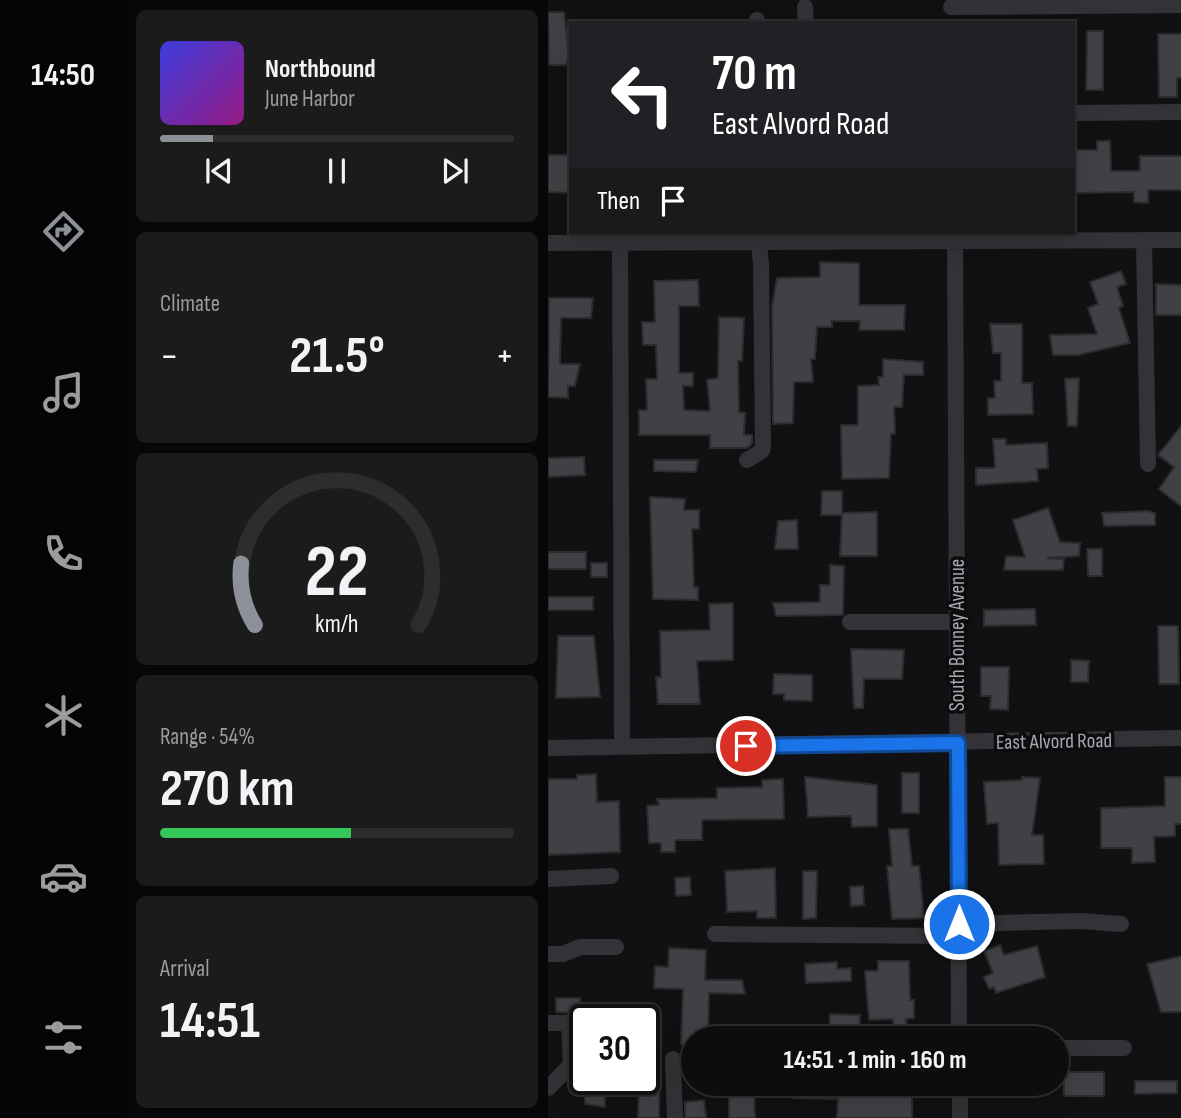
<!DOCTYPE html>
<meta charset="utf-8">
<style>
:root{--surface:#0d0d0e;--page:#1b1b1c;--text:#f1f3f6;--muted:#9a9c9e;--line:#2d2d2e;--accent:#8c9099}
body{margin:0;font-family:"Sofia Sans Condensed",sans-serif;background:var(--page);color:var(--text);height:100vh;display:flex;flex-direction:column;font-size:26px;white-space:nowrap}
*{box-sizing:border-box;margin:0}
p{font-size:23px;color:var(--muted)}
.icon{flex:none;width:38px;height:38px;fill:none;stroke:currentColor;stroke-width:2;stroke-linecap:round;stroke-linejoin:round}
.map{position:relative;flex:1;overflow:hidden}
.details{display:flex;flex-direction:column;gap:10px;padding:10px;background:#070708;width:422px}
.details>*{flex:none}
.top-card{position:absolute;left:21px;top:21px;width:506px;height:214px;border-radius:0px;box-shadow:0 7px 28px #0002,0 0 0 2px var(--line);background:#202124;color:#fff;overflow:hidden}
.speed{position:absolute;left:21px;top:1004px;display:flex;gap:14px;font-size:35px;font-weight:700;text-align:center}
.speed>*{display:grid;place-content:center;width:91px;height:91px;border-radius:50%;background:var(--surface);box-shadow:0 7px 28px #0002,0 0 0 2px var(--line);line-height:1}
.speed .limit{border:4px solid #111;border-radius:10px;background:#fff;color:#111}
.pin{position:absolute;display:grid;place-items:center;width:60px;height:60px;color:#fff;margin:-30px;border:4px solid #fff;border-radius:50%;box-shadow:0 2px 7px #0007}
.me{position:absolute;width:77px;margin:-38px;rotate:0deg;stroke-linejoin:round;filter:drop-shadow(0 0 5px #0008)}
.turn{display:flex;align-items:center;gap:24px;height:147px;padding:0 28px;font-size:32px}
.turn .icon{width:91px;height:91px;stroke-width:2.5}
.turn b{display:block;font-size:49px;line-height:60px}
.then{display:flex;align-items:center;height:66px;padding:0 28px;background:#0003;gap:14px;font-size:26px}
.big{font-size:52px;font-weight:700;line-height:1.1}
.details .widget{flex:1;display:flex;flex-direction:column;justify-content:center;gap:10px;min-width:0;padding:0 24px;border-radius:10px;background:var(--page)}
.details .dial{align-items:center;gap:0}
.dial svg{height:182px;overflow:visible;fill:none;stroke:var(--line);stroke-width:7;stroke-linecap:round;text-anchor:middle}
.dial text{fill:var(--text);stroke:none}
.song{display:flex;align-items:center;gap:21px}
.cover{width:84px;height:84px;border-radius:10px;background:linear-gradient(135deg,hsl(240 70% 55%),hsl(310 70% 35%))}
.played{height:7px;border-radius:4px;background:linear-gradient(90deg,var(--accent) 15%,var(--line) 15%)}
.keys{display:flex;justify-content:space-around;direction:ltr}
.heat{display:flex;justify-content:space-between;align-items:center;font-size:38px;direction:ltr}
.charge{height:10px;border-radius:5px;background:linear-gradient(90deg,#34c759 54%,var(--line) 0)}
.trip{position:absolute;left:133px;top:1026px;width:388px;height:70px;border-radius:35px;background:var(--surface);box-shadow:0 7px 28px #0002,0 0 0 2px var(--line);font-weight:700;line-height:70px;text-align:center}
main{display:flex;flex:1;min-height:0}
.tabs{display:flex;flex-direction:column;width:126px;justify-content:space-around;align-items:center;background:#050506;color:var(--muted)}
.tabs .icon{width:49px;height:49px}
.tabs .active{color:var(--accent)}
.tabs b{font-size:32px;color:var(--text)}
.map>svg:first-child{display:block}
</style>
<main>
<nav class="tabs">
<b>14:50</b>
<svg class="icon active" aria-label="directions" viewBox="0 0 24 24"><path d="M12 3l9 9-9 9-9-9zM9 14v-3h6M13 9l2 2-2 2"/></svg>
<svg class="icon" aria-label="music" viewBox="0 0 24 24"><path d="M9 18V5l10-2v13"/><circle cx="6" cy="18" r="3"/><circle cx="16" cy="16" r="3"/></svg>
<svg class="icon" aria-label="phone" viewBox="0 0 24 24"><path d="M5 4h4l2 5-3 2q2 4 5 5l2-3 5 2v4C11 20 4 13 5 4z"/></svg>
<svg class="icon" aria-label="climate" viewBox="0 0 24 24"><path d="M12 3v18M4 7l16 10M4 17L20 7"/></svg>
<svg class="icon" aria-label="car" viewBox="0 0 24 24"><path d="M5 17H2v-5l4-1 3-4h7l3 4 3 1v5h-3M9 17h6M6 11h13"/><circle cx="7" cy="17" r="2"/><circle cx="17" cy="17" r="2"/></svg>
<svg class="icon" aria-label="filters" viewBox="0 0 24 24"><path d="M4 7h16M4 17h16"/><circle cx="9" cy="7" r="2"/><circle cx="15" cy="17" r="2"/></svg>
</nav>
<section class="details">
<div class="widget">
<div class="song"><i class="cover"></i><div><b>Northbound</b><p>June Harbor</p></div></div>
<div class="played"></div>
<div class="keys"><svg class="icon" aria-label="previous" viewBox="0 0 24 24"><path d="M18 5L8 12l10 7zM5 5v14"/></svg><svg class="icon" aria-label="pause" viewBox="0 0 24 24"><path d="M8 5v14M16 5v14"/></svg><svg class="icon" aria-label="next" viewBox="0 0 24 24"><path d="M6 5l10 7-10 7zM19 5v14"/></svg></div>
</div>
<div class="widget"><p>Climate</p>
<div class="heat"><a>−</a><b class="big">21.5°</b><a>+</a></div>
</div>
<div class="widget dial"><svg viewBox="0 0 100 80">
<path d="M14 69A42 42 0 1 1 86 69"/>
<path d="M14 69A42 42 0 0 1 8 42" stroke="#8c9099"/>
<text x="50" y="56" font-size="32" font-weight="700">22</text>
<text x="50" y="72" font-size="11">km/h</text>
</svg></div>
<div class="widget"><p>Range · 54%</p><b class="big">270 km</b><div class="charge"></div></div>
<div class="widget"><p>Arrival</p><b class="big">14:51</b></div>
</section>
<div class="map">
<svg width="634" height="1118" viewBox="0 0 634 1118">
<rect width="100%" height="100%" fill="#111113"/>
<!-- building -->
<path fill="#414145" stroke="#2c2c2e" stroke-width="2" d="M0,12h16l4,35h3v13h-4v5h-18z
M539,31h16v59h-17z
M610,34h24v44h-5v19h-18z
M549,141h13l1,30h29v-15h42v34h-34v13l-14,-1v-10l-61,1v-43h24z
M0,155h23v38l-23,-1z
M272,262l39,1v42h46l-1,25h-45l1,-9h-28v6h-15l-2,32h-4l2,23h-19l-1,41 -20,1 -1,-118 5,-28 43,-1z
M573,271l5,13 -9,3 6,19 -4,2 11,35 -52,12h-25l-3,-20 47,-1 -9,-26 10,-4 -8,-22z
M150,280l1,26h-20v67h14v13h-10l1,24 26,1 -3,-31 11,-2 1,-61 25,1 -2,43h-4l1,51 6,1 -1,22h8v9l-5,4h-37v-13h-71v-25h8l-1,-31h11l-1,-34h-13l-1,-23h13l-1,-41z
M608,284l26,1v30h-26z
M1,298h44l-2,20h-30l-1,46h20l-5,22h-7v12l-20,-1z
M442,324h32v59h10l1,31 -45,1v-17h7l-1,-17h7v-28h-8z
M335,359l40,3v13h-19l-2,32h-8l1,27h-4l-2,44 -47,1 -1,-54h17v-39l21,-1 -1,-8h5z
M531,378l-2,48h-9l-3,-47z
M634,425v82l-23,-18 15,-22 -16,-12z
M445,439h13v6l41,-2 1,25 -11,1 1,12 -62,4v-17h19z
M36,457l1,18 -37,2v-19z
M106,460h44l-2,12 -42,-1z
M274,491h20v24h-21z
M102,497l35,2 -1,11h15v19h-7l2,58h4v13l-45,-1z
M500,508l12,34 20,1 -1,13 -32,2 17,1 -1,11h-59l2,-14 19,1 -12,-37z
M600,511l7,2v12l-51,1 -2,-13z
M329,512v44h-37l2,-43z
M249,520l1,29h-23l3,-28z
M539,549h15v27h-14z
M0,552h38v17h-38z
M43,563h16v14h-16z
M282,565l14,1 -1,49 -67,1 -3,-13 47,-1v-17h10z
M0,597h45v13h-45z
M185,603v57l-36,1 3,43h-42l-2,-27h5l-1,-46 50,-1 -1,-26z
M487,609l1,16 -52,1v-16z
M610,626h20l1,58h-20z
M10,636h36l6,61 -44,1z
M303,649l53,1 -2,29h-38l-1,29h-9z
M523,660l18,1 -1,21h-17z
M433,667h28l-1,43 -18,-1 1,-13h-10z
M226,674l38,1v26l-28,-1v-6h-11z
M354,773h17v40h-17z
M48,774l1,28 22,-1 1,51 -72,3v-76h29v-4z
M257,777l72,8v41l-25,1 -1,-11 -43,1z
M474,777l18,1 -8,57h11l1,29 -45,1 -1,-42 -11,1 -3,-42 38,-2z
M617,777h17v47h-7v12l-21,1 1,25 -23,1v-15h-31v-40l64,-2z
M235,779l1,40 -82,1v20h-27v12h-14v-9h-12l-2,-37 12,-1 -2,-6 60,-1v-10l45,-1v-7z
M341,829h19l4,37h7l5,52 -32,1 -5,-53h5z
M227,868l1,50h-19v-7l-30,1 -2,-41z
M255,871h14l-1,47 -13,1z
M142,877l1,18 -15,1 -1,-18z
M315,886l1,19 -13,1 -1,-19z
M452,945l4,10 33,-9 8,31 -49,16 -2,-6 -5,2 -5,-12 9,-4 -9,-22z
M121,948l37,2 -1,30h37l3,14 -36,-1 -1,45h-15v7l-12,-1 2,-55 -29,-1 1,-22 13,1z
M634,956v56h-21l-14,-48z
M330,961h31l1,39h4v18l-8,1 2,12 -15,1v-13l-24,1 -4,-49h13z
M289,962v7l14,-1v13l-45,2 -1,-19z
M8,998h24v19l-10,-4 -14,-1z
M282,1014l30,1 -1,23h-30z
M96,1044h16l-1,74h-21l1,-38h5z
M516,1072h40v24h-40z
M37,1080h20v27l-20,-3z
M587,1081h42v12l-42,1z
M181,1083h25l1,35h-26z
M246,1083l118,2v33h-75l1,-19 -44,-1z
M437,1083h21v13h-21z
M156,1100l2,18h-21v-16z"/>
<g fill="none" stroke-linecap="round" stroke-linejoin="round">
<!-- minor -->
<path stroke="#333337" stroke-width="16" d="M257,7l1,16
M403,7l231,-2
M209,23v-3
M525,113l109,-1
M407,233l4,805
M596,240l4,224
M72,242l2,505
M0,243l634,-3
M199,460l15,-9 1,-6 -2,-181 -3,-30
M302,622h107
M0,748l634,-10
M0,879l63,-3
M411,924l122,-3 40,3
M167,934l244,2
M0,954h15l17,-7h36
M0,1023h21l2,42 -23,23
M509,1048h67
M125,1059l2,59
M412,1083v35"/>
</g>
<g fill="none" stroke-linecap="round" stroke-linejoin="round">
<!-- route casing -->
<g stroke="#114b97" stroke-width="18">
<path id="route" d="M198,746l212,-3 1,181"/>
</g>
<!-- route -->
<use href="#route" stroke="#1a73e8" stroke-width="12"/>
</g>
<g text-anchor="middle" stroke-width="7" stroke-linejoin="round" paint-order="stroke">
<!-- street labels -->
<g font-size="21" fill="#a4a8b2" stroke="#0c0c0d">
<text transform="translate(409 635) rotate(-90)" y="7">South Bonney Avenue</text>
<text transform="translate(506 741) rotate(-1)" y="7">East Alvord Road</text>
</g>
</g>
</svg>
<div class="speed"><div class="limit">30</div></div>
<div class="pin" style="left:198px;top:746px;background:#d93025"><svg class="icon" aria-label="arrive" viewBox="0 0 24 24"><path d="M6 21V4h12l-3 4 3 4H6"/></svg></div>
<svg class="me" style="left:411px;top:924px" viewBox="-20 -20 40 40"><circle r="17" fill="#1a73e8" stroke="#fff" stroke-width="3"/><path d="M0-11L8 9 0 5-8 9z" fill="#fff"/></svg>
<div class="trip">14:51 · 1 min · 160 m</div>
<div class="top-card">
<div class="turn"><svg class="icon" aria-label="left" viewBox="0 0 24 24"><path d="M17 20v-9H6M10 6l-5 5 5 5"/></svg><div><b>70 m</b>East Alvord Road</div></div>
<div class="then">Then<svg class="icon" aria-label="arrive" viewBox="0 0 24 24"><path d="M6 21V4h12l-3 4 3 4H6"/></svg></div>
</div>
</div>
</main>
